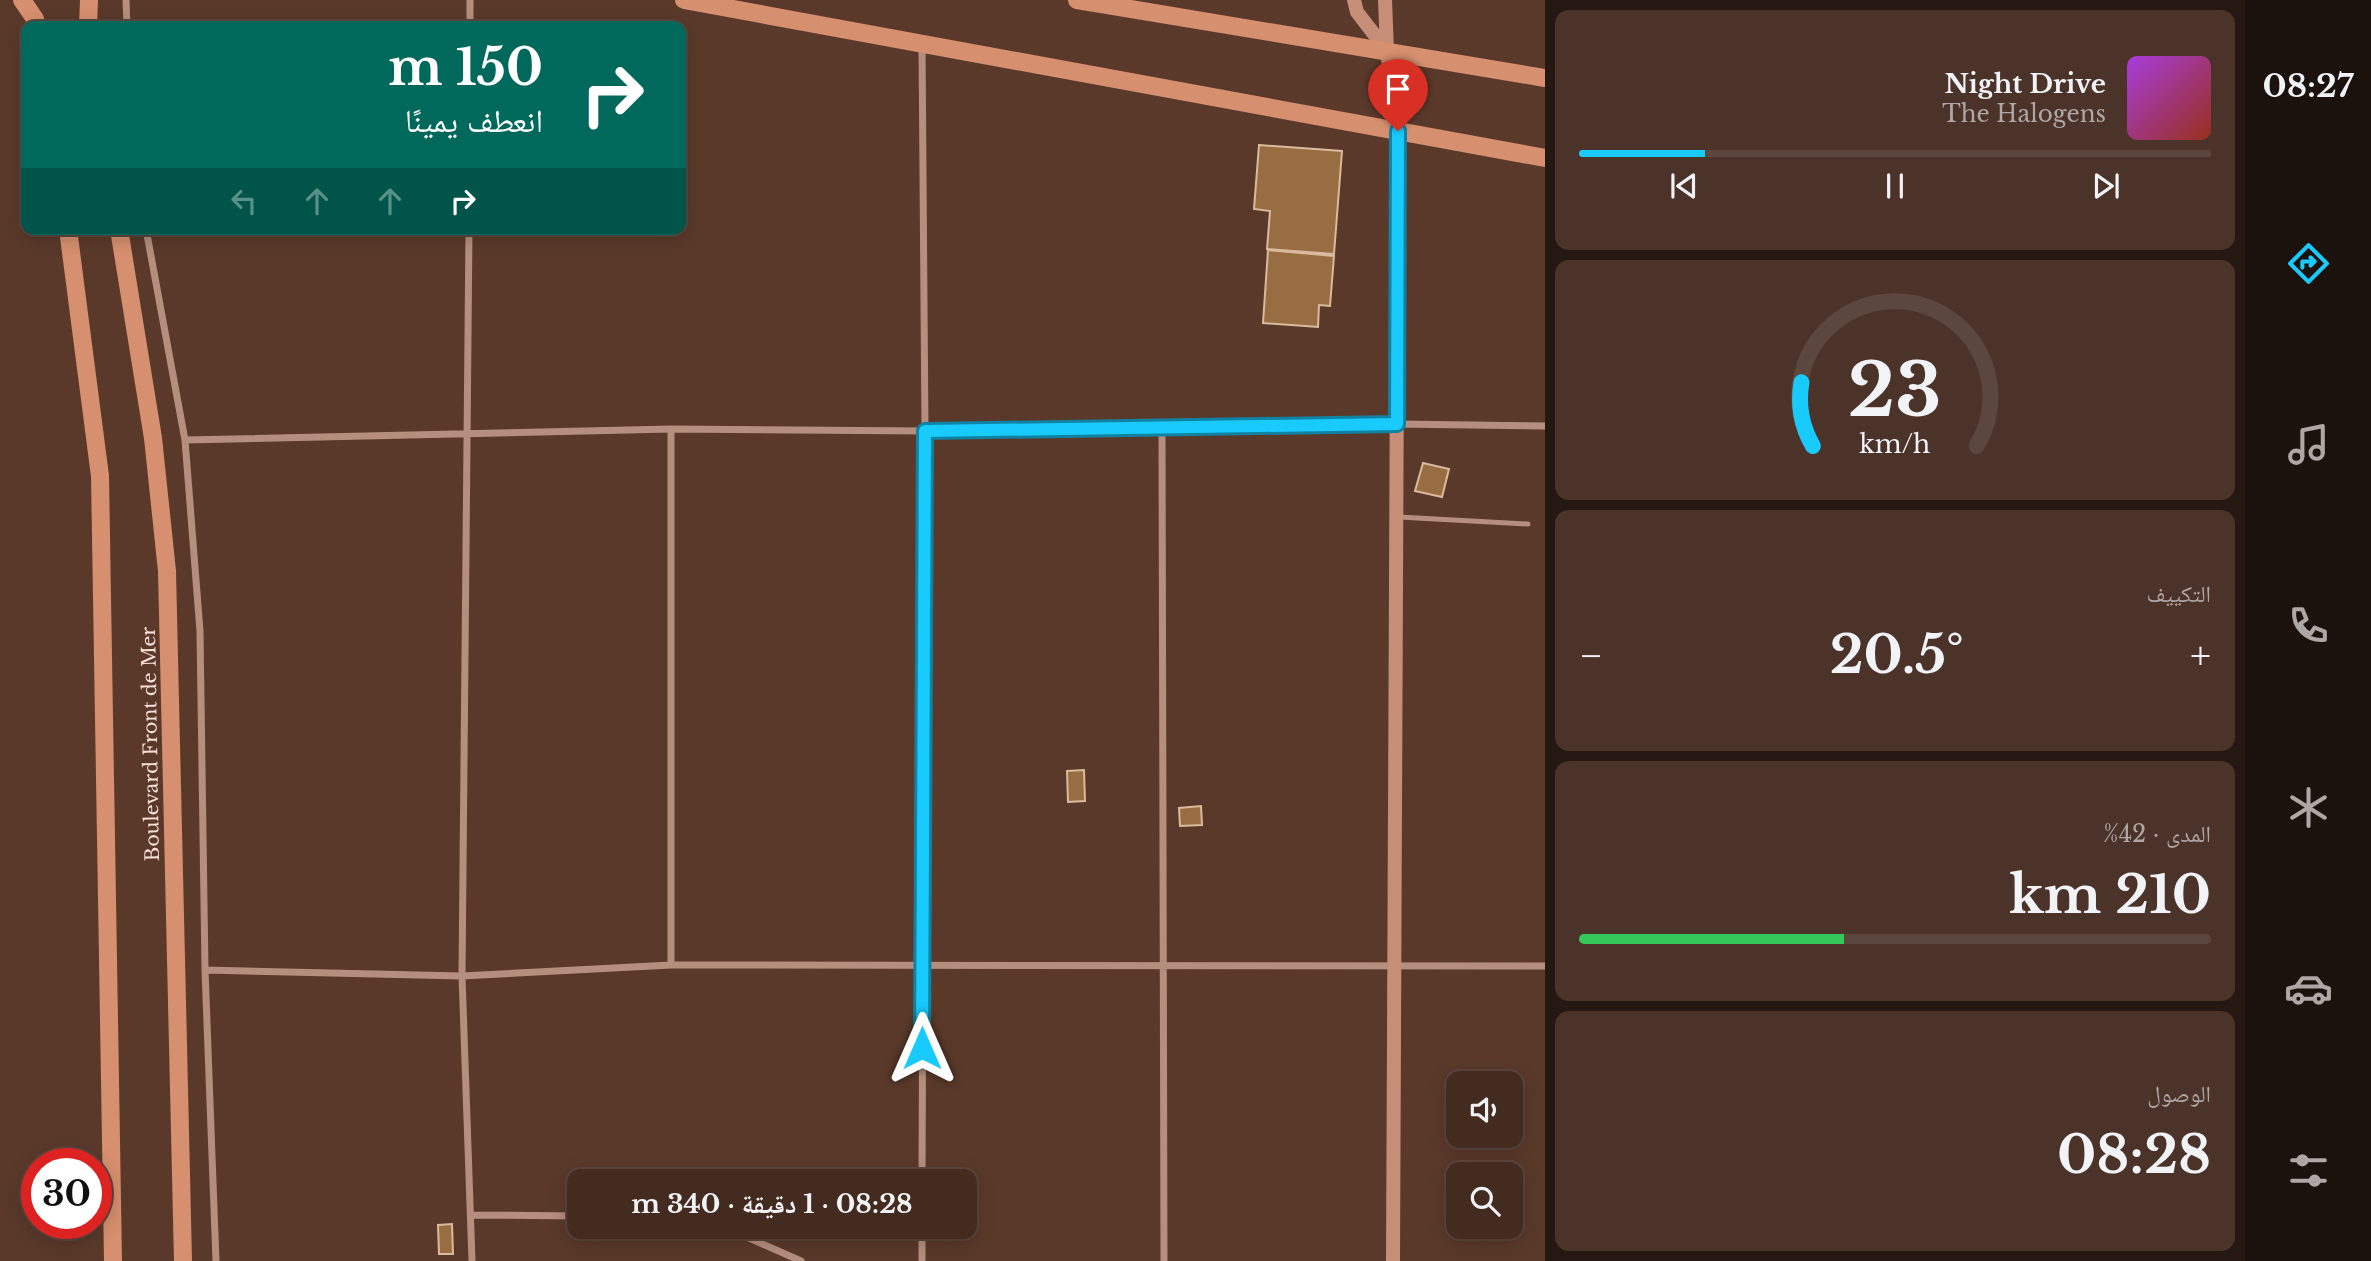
<!DOCTYPE html>
<html lang="ar">
<meta charset="utf-8">
<style>
:root{--surface:#442b20;--page:#4b3329;--text:#f1f3f6;--muted:#afa7a5;--line:#5c473e;--accent:#19cafc}
body{margin:0;font-family:"Libre Baskerville","Noto Naskh Arabic",serif;background:var(--page);color:var(--text);direction:rtl;height:100vh;display:flex;flex-direction:column;font-size:26px;white-space:nowrap}
*{box-sizing:border-box;margin:0}
p{font-size:23px;color:var(--muted)}
.icon{flex:none;width:38px;height:38px;fill:none;stroke:currentColor;stroke-width:2;stroke-linecap:round;stroke-linejoin:round}
.map{position:relative;flex:1;overflow:hidden;direction:ltr}
.sheet{display:flex;flex-direction:column;gap:10px;padding:10px;background:#251812;width:700px}
.sheet>*{flex:none}
.top-card{position:absolute;left:21px;top:21px;width:665px;height:214px;border-radius:14px;box-shadow:0 4px 18px #0003,0 0 0 2px var(--line);direction:rtl;background:#00695c;color:#fff;overflow:hidden}
.tools{position:absolute;left:1446px;top:1071px;display:grid;gap:14px}
.tools a{display:grid;place-items:center;width:77px;height:77px;border-radius:14px;background:var(--surface);box-shadow:0 4px 18px #0003,0 0 0 2px var(--line);font-size:35px}
.speed{position:absolute;left:21px;top:1148px;display:flex;gap:14px;font-size:35px;font-weight:700;text-align:center}
.speed>*{display:grid;place-content:center;width:91px;height:91px;border-radius:50%;background:var(--surface);box-shadow:0 4px 18px #0003,0 0 0 2px var(--line);line-height:1}
.speed .limit{border:10px solid #d22;background:#fff;color:#111}
.pin{position:absolute;display:grid;place-items:center;width:60px;height:60px;color:#fff;margin:-72px -30px;border-radius:50% 50% 50% 0;rotate:-45deg;box-shadow:0 0 7px #0007}
.pin .icon{rotate:45deg}
.me{position:absolute;width:77px;margin:-38px;rotate:0deg;stroke-linejoin:round;filter:drop-shadow(0 0 5px #0008)}
.turn{display:flex;align-items:center;gap:24px;height:147px;padding:0 28px;font-size:32px}
.turn .icon{width:91px;height:91px;stroke-width:2.5}
.turn b{display:block;font-size:49px;line-height:60px}
.lanes{display:flex;align-items:center;height:66px;padding:0 28px;background:#0003;justify-content:center;gap:35px;direction:ltr}
.lanes .off{opacity:.35}
.big{font-size:52px;font-weight:800;line-height:1.1}
.sheet .tile{flex:1;display:flex;flex-direction:column;justify-content:center;gap:10px;min-width:0;padding:0 24px;border-radius:14px;background:var(--page)}
.sheet .dial{align-items:center;gap:0}
.dial svg{height:182px;overflow:visible;fill:none;stroke:var(--line);stroke-width:7;stroke-linecap:round;text-anchor:middle}
.dial text{fill:var(--text);stroke:none}
.song{display:flex;align-items:center;gap:21px}
.cover{width:84px;height:84px;border-radius:10px;background:linear-gradient(135deg,hsl(280 70% 55%),hsl(10 70% 35%))}
.played{height:7px;border-radius:4px;background:linear-gradient(90deg,var(--accent) 20%,var(--line) 20%)}
.keys{display:flex;justify-content:space-around;direction:ltr}
.heat{display:flex;justify-content:space-between;align-items:center;font-size:38px;direction:ltr}
.charge{height:10px;border-radius:5px;background:linear-gradient(90deg,#34c759 42%,var(--line) 0)}
.trip{position:absolute;left:567px;top:1169px;width:410px;height:70px;border-radius:14px;background:var(--surface);box-shadow:0 4px 18px #0003,0 0 0 2px var(--line);font-weight:800;line-height:70px;text-align:center;direction:rtl}
main{display:flex;flex:1;min-height:0}
.tab-bar{display:flex;flex-direction:column;width:126px;justify-content:space-around;align-items:center;background:#1b110d;color:var(--muted)}
.tab-bar .icon{width:49px;height:49px}
.tab-bar .selected{color:var(--accent)}
.tab-bar b{font-size:32px;color:var(--text)}
.map>svg:first-child{display:block}
</style>
<main>
<nav class="tab-bar">
<b>08:27</b>
<svg class="icon selected" aria-label="directions" viewBox="0 0 24 24"><path d="M12 3l9 9-9 9-9-9zM9 14v-3h6M13 9l2 2-2 2"/></svg>
<svg class="icon" aria-label="music" viewBox="0 0 24 24"><path d="M9 18V5l10-2v13"/><circle cx="6" cy="18" r="3"/><circle cx="16" cy="16" r="3"/></svg>
<svg class="icon" aria-label="phone" viewBox="0 0 24 24"><path d="M5 4h4l2 5-3 2q2 4 5 5l2-3 5 2v4C11 20 4 13 5 4z"/></svg>
<svg class="icon" aria-label="climate" viewBox="0 0 24 24"><path d="M12 3v18M4 7l16 10M4 17L20 7"/></svg>
<svg class="icon" aria-label="car" viewBox="0 0 24 24"><path d="M5 17H2v-5l4-1 3-4h7l3 4 3 1v5h-3M9 17h6M6 11h13"/><circle cx="7" cy="17" r="2"/><circle cx="17" cy="17" r="2"/></svg>
<svg class="icon" aria-label="filters" viewBox="0 0 24 24"><path d="M4 7h16M4 17h16"/><circle cx="9" cy="7" r="2"/><circle cx="15" cy="17" r="2"/></svg>
</nav>
<section class="sheet">
<div class="tile">
<div class="song"><i class="cover"></i><div><b>Night Drive</b><p>The Halogens</p></div></div>
<div class="played"></div>
<div class="keys"><svg class="icon" aria-label="previous" viewBox="0 0 24 24"><path d="M18 5L8 12l10 7zM5 5v14"/></svg><svg class="icon" aria-label="pause" viewBox="0 0 24 24"><path d="M8 5v14M16 5v14"/></svg><svg class="icon" aria-label="next" viewBox="0 0 24 24"><path d="M6 5l10 7-10 7zM19 5v14"/></svg></div>
</div>
<div class="tile dial"><svg viewBox="0 0 100 80">
<path d="M14 69A42 42 0 1 1 86 69"/>
<path d="M14 69A42 42 0 0 1 9 41" stroke="#19cafc"/>
<text x="50" y="56" font-size="32" font-weight="700">23</text>
<text x="50" y="72" font-size="11">km/h</text>
</svg></div>
<div class="tile"><p>التكييف</p>
<div class="heat"><a>−</a><b class="big">20.5°</b><a>+</a></div>
</div>
<div class="tile"><p>المدى · 42%</p><b class="big">210 km</b><div class="charge"></div></div>
<div class="tile"><p>الوصول</p><b class="big">08:28</b></div>
</section>
<div class="map">
<svg width="1545" height="1261" viewBox="0 0 1545 1261">
<rect width="100%" height="100%" fill="#5a392a"/>
<!-- building -->
<path fill="#996d42" stroke="#daba9d" stroke-width="2" d="M1259,145l83,6 -8,103 -67,-5 3,-38 -16,-2z
M1268,250l66,6 -4,50 -11,-1 -1,22 -55,-4z
M1423,463l26,6 -7,28 -27,-6z
M1084,770l1,31 -17,1 -1,-31z
M1201,806l1,19 -22,1 -1,-18z
M452,1224l1,30h-14l-1,-29z"/>
<g fill="none" stroke-linecap="round" stroke-linejoin="round">
<!-- lane -->
<path stroke="#b58e7d" stroke-width="5" d="M1399,517l129,7"/>
<!-- street -->
<path stroke="#b58e7d" stroke-width="7" d="M126,0l1,26
M470,26v-26
M922,44l3,387 -3,750
M146,229l39,211 15,191 5,339 11,291
M469,229l-7,747 10,285
M1162,427l2,834
M671,429v536
M185,440l486,-11 254,2 472,-7 148,2
M205,970l257,6 209,-11 874,1
M472,1215l107,1
M718,1227l13,3 70,31
M922,1261v-34"/>
<!-- secondary -->
<path stroke="#c68e76" stroke-width="14" d="M1354,0l3,12 30,39
M1385,0l2,51 11,80 -5,1130"/>
<!-- primary -->
<path stroke="#d68f6f" stroke-width="18" d="M22,0l13,19 1,7
M684,0l861,158
M1077,0l468,78
M88,26l1,-26
M68,229l32,247 13,785
M119,229l34,209 14,133 16,690"/>
</g>
<g fill="none" stroke-linecap="round" stroke-linejoin="round">
<!-- route casing -->
<g stroke="#1083a4" stroke-width="18">
<path id="route" d="M922,1048l3,-617 472,-7 1,-293"/>
</g>
<!-- route -->
<use href="#route" stroke="#19cafc" stroke-width="12"/>
</g>
<g text-anchor="middle" stroke-width="7" stroke-linejoin="round" paint-order="stroke">
<!-- street labels -->
<g font-size="19" fill="#f6e0d7" stroke="#5a392a">
<text transform="translate(150 744) rotate(-91)" y="7">Boulevard Front de Mer</text>
</g>
</g>
</svg>
<div class="tools">
<a><svg class="icon" aria-label="sound" viewBox="0 0 24 24"><path d="M4 9h4l5-4v14l-5-4H4zM17 9q2 3 0 6"/></svg></a>
<a><svg class="icon" aria-label="search" viewBox="0 0 24 24"><circle cx="10" cy="10" r="6"/><path d="M15 15l6 6"/></svg></a>
</div>
<div class="speed"><div class="limit">30</div></div>
<div class="pin" style="left:1398px;top:131px;background:#d93025"><svg class="icon" aria-label="arrive" viewBox="0 0 24 24"><path d="M6 21V4h12l-3 4 3 4H6"/></svg></div>
<svg class="me" style="left:922px;top:1048px" viewBox="-20 -20 40 40"><path d="M0-17L14 15 0 8-14 15z" fill="#19cafc" stroke="#fff" stroke-width="4"/></svg>
<div class="trip">08:28 · 1 دقيقة · 340 m</div>
<div class="top-card">
<div class="turn"><svg class="icon" aria-label="right" viewBox="0 0 24 24"><path d="M7 20v-9h11M14 6l5 5-5 5"/></svg><div><b>150 m</b>انعطف يمينًا</div></div>
<div class="lanes"><svg class="icon off" aria-label="left" viewBox="0 0 24 24"><path d="M17 20v-9H6M10 6l-5 5 5 5"/></svg><svg class="icon off" aria-label="ahead" viewBox="0 0 24 24"><path d="M12 20V5M6 11l6-6 6 6"/></svg><svg class="icon off" aria-label="ahead" viewBox="0 0 24 24"><path d="M12 20V5M6 11l6-6 6 6"/></svg><svg class="icon" aria-label="right" viewBox="0 0 24 24"><path d="M7 20v-9h11M14 6l5 5-5 5"/></svg></div>
</div>
</div>
</main>
